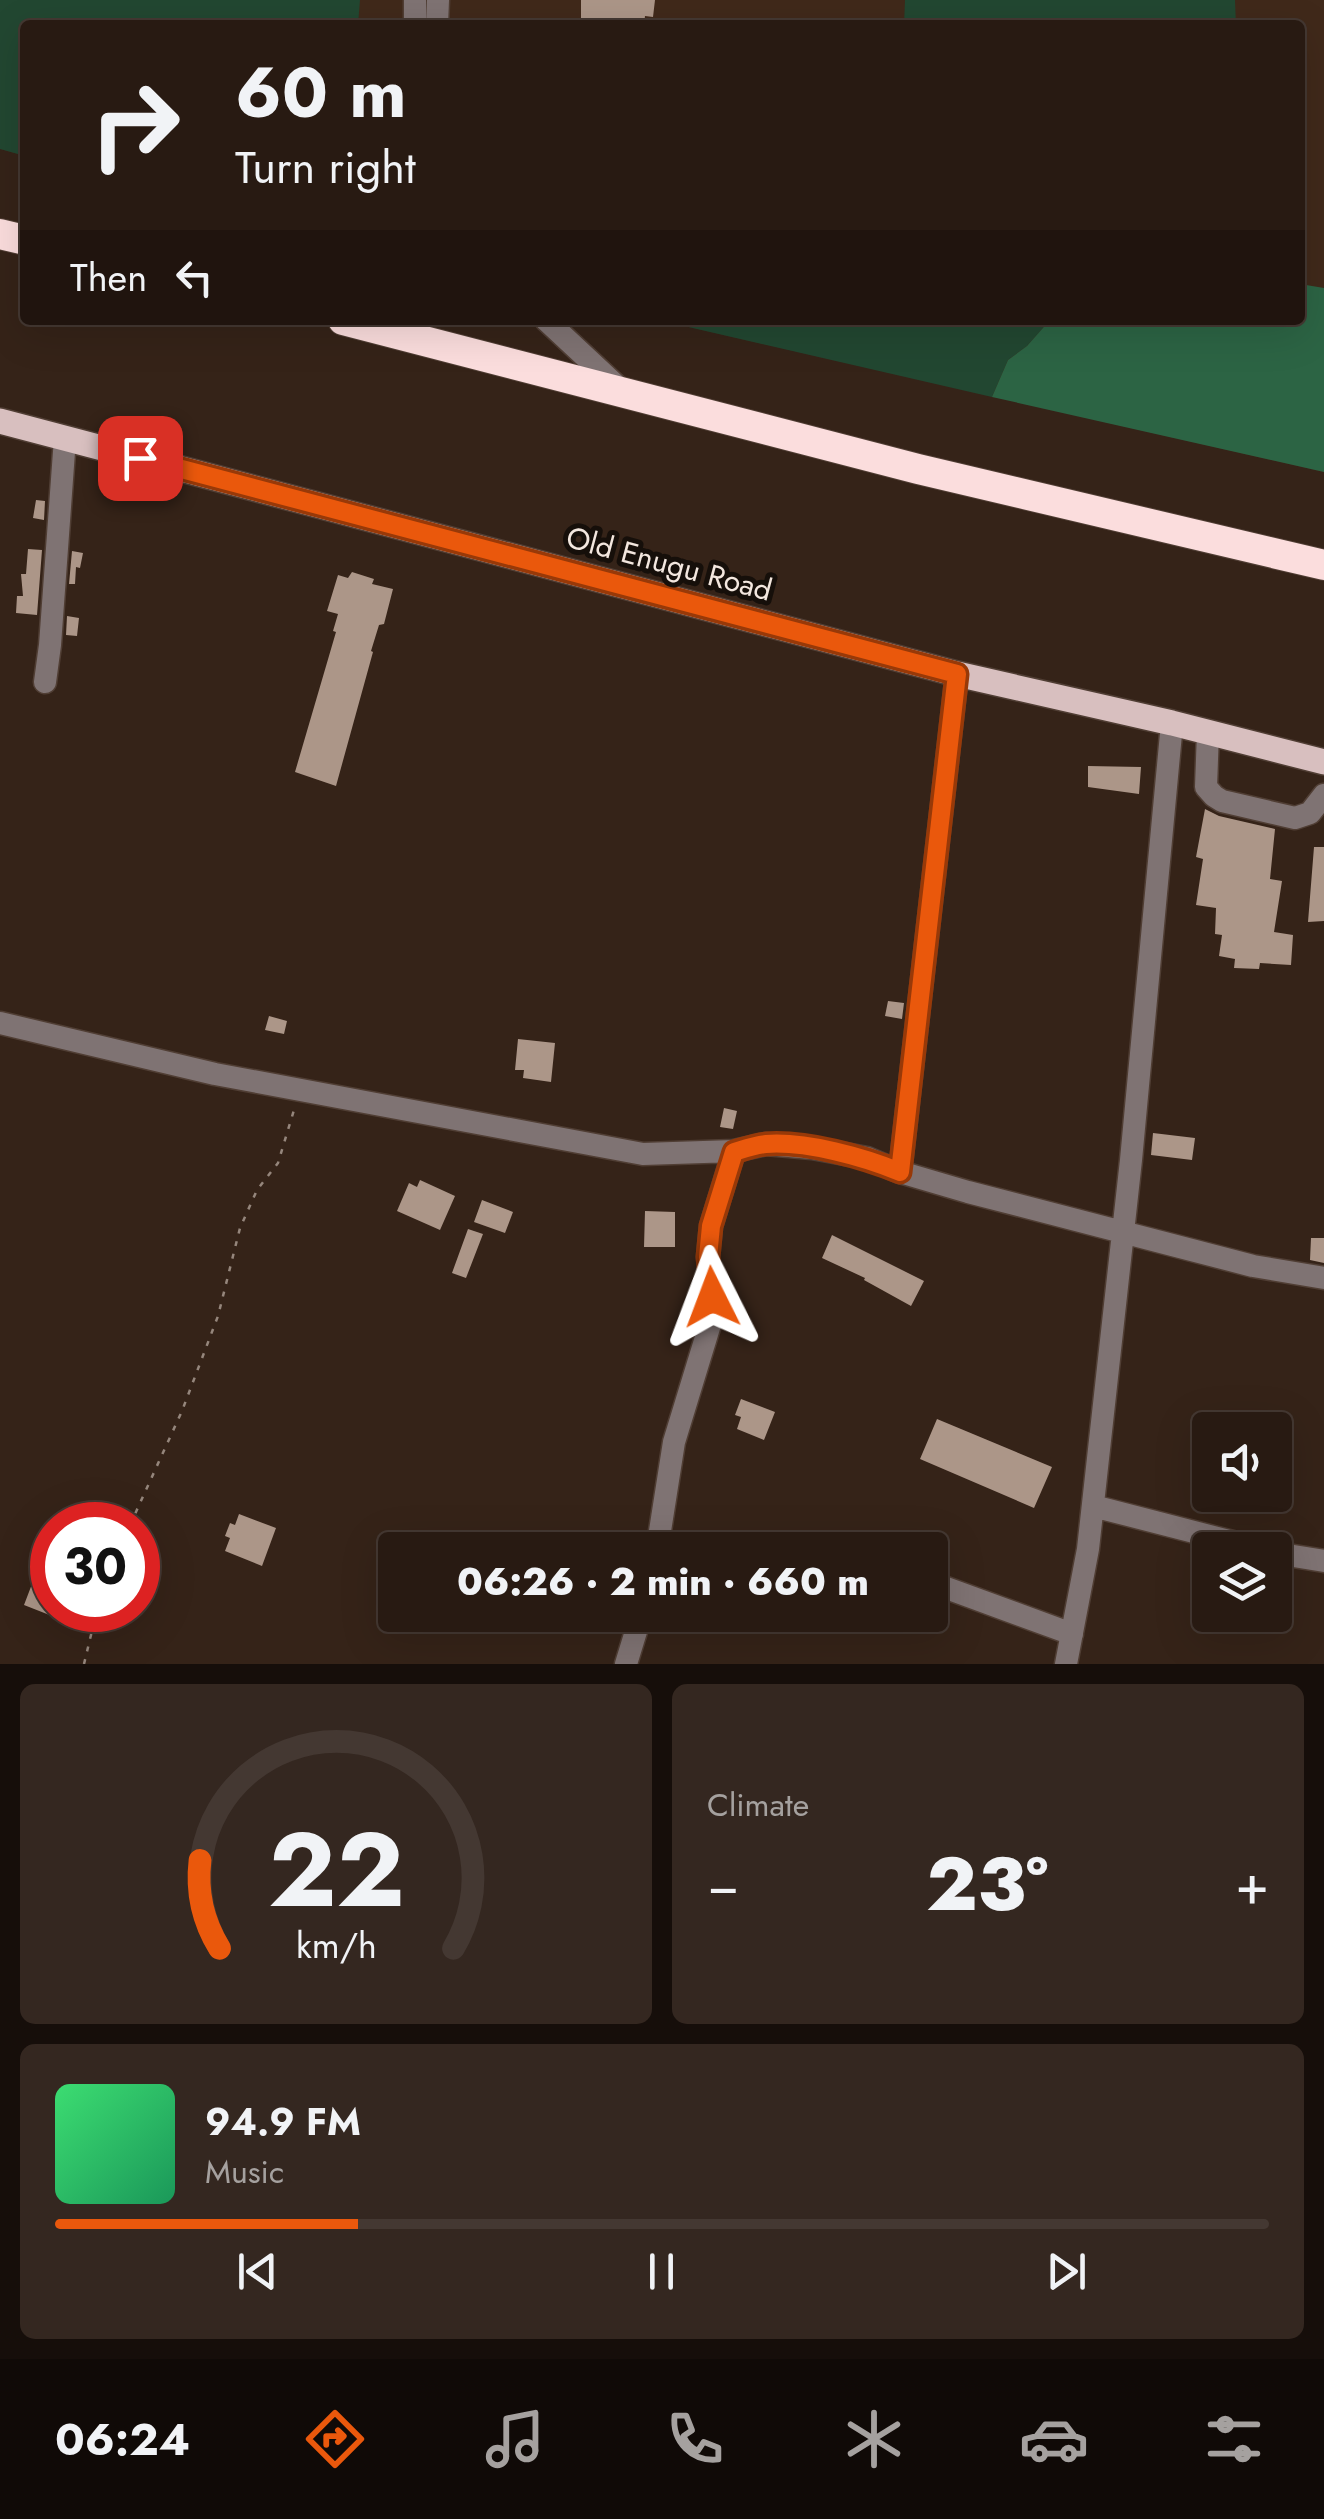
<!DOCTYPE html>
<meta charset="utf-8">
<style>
:root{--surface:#281a12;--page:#342720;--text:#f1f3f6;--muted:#a5a19f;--line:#443832;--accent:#ea580c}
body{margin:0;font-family:Jost,sans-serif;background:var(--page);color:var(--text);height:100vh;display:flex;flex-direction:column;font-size:38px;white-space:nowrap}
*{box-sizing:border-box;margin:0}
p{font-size:32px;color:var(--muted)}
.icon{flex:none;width:55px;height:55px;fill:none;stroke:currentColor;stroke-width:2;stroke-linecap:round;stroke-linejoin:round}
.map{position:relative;height:1664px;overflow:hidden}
.side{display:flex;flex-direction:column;gap:20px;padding:20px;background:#160e0a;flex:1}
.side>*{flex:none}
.hud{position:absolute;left:20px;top:20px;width:1285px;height:305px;border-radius:10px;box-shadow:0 10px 40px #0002,0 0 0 2px var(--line);background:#281a12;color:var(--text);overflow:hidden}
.controls{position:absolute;left:1192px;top:1412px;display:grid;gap:20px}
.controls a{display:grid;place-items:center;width:100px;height:100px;border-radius:10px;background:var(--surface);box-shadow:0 10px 40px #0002,0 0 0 2px var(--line);font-size:50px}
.speed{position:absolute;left:30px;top:1502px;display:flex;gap:20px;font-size:50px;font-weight:700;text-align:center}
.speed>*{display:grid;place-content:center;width:130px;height:130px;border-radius:50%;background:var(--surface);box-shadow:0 10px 40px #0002,0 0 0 2px var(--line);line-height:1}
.speed .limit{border:15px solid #d22;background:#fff;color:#111}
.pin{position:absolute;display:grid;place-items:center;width:85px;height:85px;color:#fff;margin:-42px;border-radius:20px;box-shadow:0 5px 15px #0006}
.me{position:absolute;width:110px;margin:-55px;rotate:357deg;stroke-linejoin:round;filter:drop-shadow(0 0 8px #0008)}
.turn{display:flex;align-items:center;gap:35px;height:210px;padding:0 50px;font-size:45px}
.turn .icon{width:130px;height:130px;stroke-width:2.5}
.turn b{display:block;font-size:70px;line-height:85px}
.then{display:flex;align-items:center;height:95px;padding:0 50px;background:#0003;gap:20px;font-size:38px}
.big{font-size:75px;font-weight:800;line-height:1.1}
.side .widget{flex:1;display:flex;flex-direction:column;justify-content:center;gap:15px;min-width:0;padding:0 35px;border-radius:15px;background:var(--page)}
.side .dial{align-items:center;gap:0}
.dial svg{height:260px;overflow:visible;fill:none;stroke:var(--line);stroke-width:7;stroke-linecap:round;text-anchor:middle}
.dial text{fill:var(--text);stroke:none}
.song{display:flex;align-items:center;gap:30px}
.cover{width:120px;height:120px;border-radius:15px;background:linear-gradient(135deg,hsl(140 70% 55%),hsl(150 70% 35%))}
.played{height:10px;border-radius:5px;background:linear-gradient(90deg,var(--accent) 25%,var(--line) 25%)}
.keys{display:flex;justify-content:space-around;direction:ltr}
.heat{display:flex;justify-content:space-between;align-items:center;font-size:55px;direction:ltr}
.side .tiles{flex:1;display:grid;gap:20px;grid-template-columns:1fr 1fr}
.widget:last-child{grid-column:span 2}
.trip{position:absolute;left:378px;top:1532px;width:570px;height:100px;border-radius:10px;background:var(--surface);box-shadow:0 10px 40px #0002,0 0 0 2px var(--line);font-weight:800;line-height:100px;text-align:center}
.tab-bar{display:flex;height:160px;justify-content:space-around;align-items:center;background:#100a07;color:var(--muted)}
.tab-bar .icon{width:70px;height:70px}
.tab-bar .selected{color:var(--accent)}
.tab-bar b{font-size:45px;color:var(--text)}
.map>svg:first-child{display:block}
</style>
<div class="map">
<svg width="1324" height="1664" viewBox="0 0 1324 1664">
<rect width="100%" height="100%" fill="#352318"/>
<!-- built -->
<path fill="#40291a" d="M0,0h1324v472l-666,-152h642v-295h-1275v131l-25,-7z"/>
<!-- green -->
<path fill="#224731" d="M0,0h360l-2,25h-333v131l-25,-7z
M905,0h330l1,25h-332z
M658,320h392l-23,26 -19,14 -16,37z"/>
<!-- forest -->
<path fill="#2c6444" d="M1300,284l24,4v184l-332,-75 16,-37 19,-14 23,-26h250z"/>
<!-- building -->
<path fill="#ac9688" d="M581,0h74l-2,17 -8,-1 -1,9h-57l-6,-3z
M36,500l9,1 -1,19 -11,-2z
M28,549l14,1 -5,65 -21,-2 1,-17h6l-2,-22h5z
M72,551l11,2 -3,15 -4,-1 -1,17h-6z
M352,572l22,7 -2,5 21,5 -9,35 -5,1 -8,26 2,1 -37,134 -41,-14 41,-140 -3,-1 5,-17 -11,-3 11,-36 10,3z
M67,616l12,2 -2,18 -11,-1z
M1088,766l53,1 -2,27 -51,-7z
M1205,809l14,7 56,13 -5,50 12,2 -8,51 19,3 -2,30 -31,-2 -1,6 -25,-1 1,-9 -16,-3 3,-21 -7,-1 1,-26 -20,-3 7,-46 -7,-2z
M1314,847h10v74l-16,1z
M888,1001l16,2 -2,16 -17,-3z
M269,1016l18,5 -3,13 -19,-4z
M518,1039l37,4 -4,39 -28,-4 1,-8h-9z
M724,1108l13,3 -4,18 -13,-2z
M1153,1133l42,5 -3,22 -41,-5z
M420,1180l35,16 -15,34 -43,-19 12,-28 8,4z
M482,1200l31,12 -8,21 -31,-11z
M645,1211l30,1v35h-31z
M468,1229l15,5 -17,44 -14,-5z
M832,1235l92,46 -13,25 -47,-26 1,-2 -43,-20z
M1311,1238h13v25l-14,-3z
M741,1399l34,13 -11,28 -27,-11 4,-12 -6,-2z
M937,1419l115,48 -18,41 -114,-49z
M239,1514l37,14 -14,38 -37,-15 5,-13 -5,-2 5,-13 5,2z
M32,1584l20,9v23l-28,-11z
M670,1615h49l-6,17 -44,-15z"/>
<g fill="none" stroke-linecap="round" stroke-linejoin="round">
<!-- minor casing -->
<g stroke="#503e34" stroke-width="25">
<path id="minor" d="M415,25v-25
M437,25l1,-25
M546,320l76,71
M45,682l5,-37 15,-207
M1208,732l-2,55 8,9 8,5 73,17 15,-5 14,-18
M0,1023l215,51 428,80 91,-3 32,-7 46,4 55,10 33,14 68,20 212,55 73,19 71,12
M900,1172l57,-498
M1093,1506l171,44
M657,1550l17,-108 37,-121 1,-24 -4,-40 3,-31 23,-75
M1275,1553l49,8
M930,1582l142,52
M626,1664l15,-49
M1066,1664l22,-115 43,-389 41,-437"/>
</g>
<!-- major casing -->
<g stroke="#503e34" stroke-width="28">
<path id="major" d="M0,421l957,253 215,49 152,39"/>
</g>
<!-- highway casing -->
<g stroke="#503e34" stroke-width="32">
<path id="highway" d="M0,234l25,6
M343,320l575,149 406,96"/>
</g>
<!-- path -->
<path stroke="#95867c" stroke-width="2.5" stroke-dasharray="5 8" stroke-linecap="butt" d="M130,1525l52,-114 36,-95 22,-88 17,-38 21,-27 16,-53
M84,1664l13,-54"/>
<!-- minor -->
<use href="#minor" stroke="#7f7373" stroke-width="22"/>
<!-- major -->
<use href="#major" stroke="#d8bfbf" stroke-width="25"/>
<!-- highway -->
<use href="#highway" stroke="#fbdddd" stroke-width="30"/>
</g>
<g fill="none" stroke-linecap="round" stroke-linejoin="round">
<!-- route casing -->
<g stroke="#983908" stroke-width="25">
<path id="route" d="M140,458l817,216 -57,498c-36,-15 -94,-31 -134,-28 -11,1 -22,5 -32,8l-23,74 -3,31 4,40"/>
</g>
<!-- route -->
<use href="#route" stroke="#ea580c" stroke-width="18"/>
</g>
<g text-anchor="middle" stroke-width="10" stroke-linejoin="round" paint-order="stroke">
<!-- street labels -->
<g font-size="30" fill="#f3e7df" stroke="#160f0a">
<text transform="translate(669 564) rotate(15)" y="10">Old Enugu Road</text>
</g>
</g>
</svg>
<div class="controls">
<a><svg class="icon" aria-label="sound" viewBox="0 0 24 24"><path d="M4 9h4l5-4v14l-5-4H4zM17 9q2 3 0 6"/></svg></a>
<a><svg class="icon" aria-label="layers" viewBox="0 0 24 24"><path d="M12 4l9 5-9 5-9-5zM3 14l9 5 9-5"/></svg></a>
</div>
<div class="speed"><div class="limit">30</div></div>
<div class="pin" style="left:140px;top:458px;background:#d93025"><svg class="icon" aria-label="arrive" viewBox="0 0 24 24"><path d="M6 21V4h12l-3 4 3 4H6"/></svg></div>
<svg class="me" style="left:712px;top:1297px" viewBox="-20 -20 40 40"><path d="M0-17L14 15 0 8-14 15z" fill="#ea580c" stroke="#fff" stroke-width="4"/></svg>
<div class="trip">06:26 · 2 min · 660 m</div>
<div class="hud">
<div class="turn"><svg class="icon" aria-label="right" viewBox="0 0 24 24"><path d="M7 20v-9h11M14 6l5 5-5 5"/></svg><div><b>60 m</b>Turn right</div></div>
<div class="then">Then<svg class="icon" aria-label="left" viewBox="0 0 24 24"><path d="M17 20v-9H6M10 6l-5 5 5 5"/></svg></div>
</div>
</div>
<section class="side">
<div class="tiles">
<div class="widget dial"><svg viewBox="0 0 100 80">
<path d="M14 69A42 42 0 1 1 86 69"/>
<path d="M14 69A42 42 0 0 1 8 42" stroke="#ea580c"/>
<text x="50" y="56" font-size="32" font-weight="700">22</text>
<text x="50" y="72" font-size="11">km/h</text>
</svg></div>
<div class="widget"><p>Climate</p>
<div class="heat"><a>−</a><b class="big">23°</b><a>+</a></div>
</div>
<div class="widget">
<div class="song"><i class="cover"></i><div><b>94.9 FM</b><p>Music</p></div></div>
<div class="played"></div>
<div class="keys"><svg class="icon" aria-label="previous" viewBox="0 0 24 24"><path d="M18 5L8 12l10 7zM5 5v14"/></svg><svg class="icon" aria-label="pause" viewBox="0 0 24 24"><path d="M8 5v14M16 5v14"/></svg><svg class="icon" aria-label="next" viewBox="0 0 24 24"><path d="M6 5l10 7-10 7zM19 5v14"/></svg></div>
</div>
</div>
</section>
<nav class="tab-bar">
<b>06:24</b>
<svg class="icon selected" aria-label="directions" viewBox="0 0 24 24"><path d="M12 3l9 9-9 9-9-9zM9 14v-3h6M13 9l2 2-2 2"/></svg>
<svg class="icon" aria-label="music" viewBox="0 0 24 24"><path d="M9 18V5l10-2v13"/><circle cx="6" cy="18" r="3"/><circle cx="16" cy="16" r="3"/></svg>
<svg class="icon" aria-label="phone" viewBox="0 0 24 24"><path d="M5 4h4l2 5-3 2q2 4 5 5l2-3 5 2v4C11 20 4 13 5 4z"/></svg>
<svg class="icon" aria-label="climate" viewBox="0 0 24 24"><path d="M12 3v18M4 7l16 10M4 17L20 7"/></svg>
<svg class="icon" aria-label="car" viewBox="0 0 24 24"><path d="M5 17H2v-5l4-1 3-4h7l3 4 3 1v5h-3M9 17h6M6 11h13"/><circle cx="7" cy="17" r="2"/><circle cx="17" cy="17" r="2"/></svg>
<svg class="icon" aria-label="filters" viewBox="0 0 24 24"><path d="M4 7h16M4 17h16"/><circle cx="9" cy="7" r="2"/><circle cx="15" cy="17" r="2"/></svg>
</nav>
